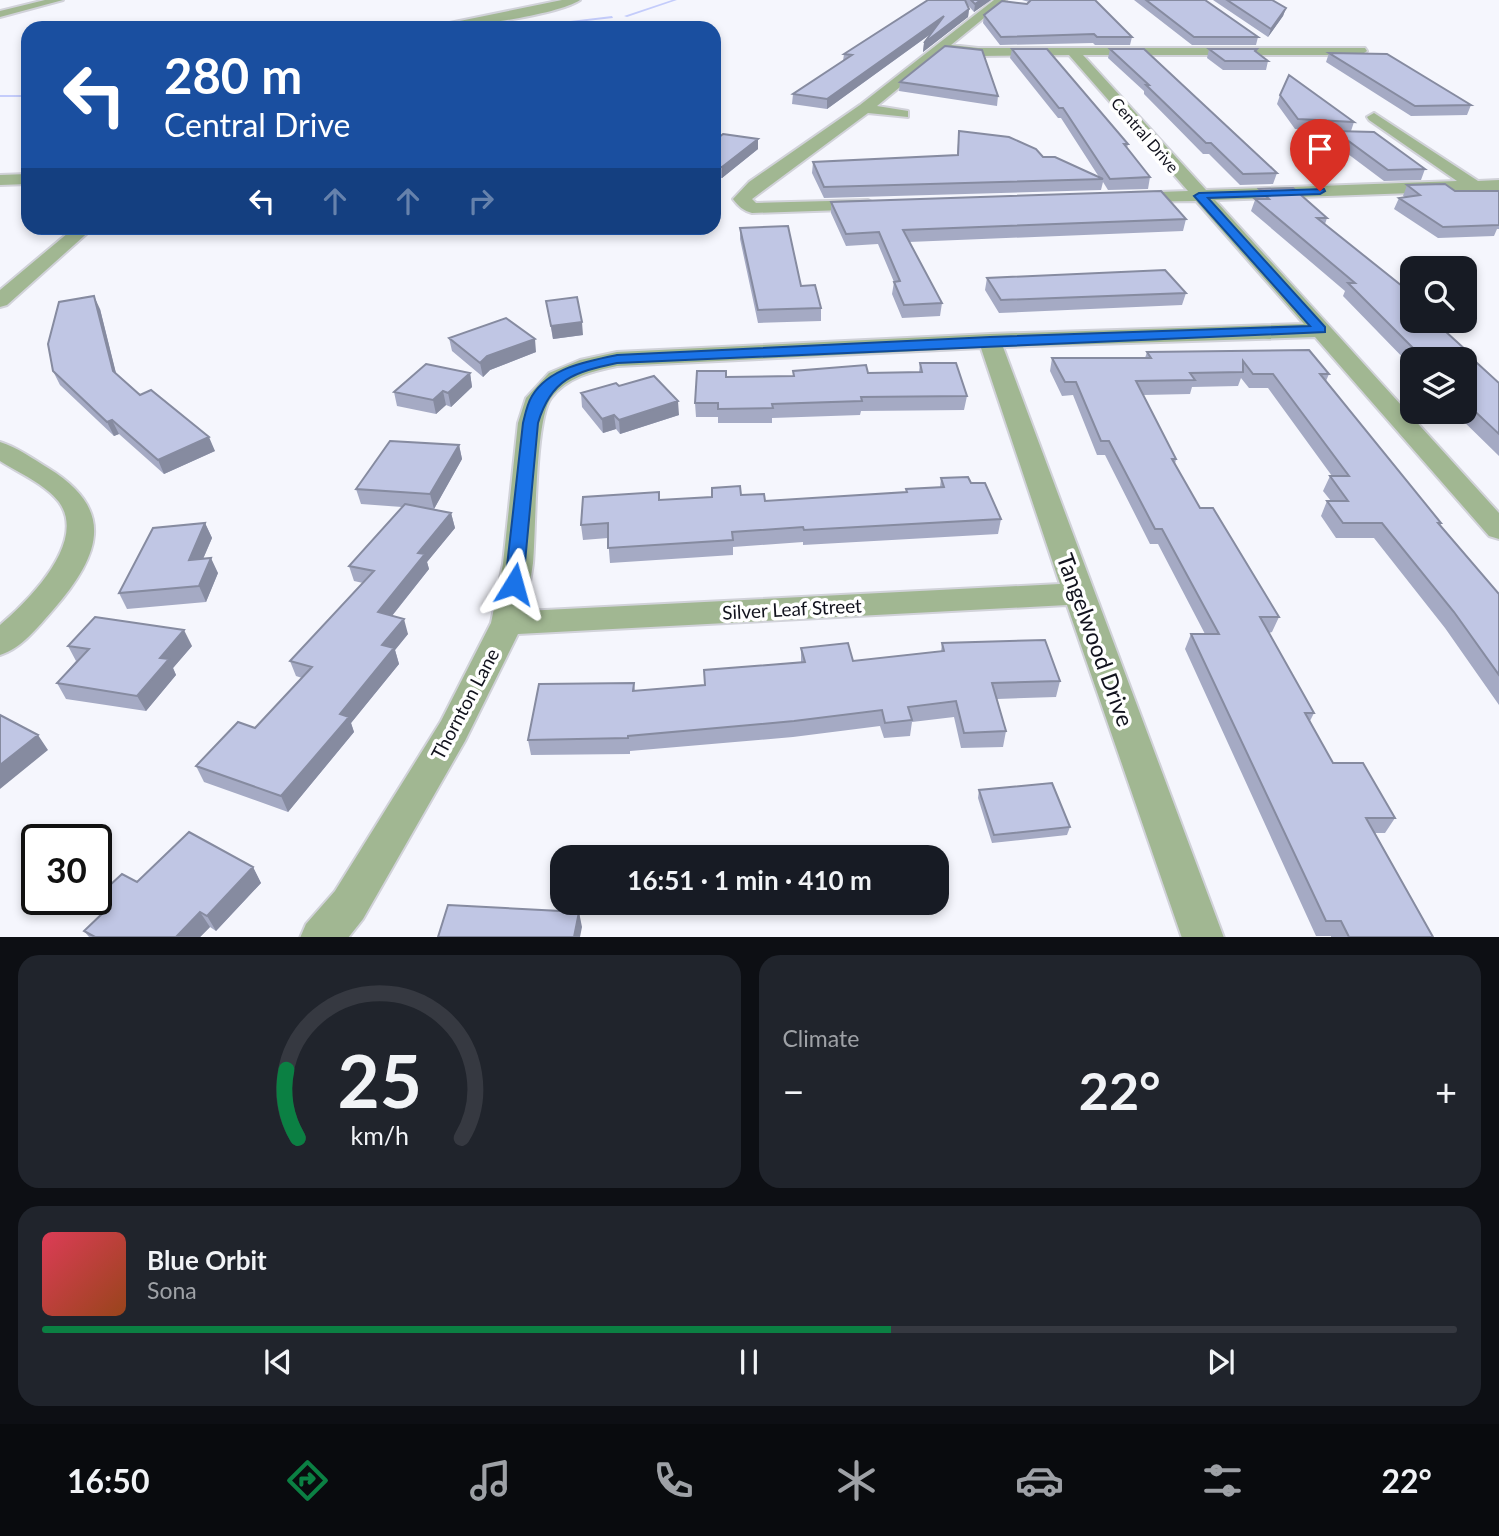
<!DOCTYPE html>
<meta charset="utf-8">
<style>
:root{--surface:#171b24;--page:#20242c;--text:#f1f3f6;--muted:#9ea1a6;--line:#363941;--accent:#0b8043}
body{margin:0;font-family:Lato,sans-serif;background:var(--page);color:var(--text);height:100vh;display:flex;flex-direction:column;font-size:26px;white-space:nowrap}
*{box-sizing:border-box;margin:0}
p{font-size:23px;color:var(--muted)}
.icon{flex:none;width:38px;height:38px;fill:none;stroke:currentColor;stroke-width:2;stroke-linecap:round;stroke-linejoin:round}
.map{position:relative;height:937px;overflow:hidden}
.sheet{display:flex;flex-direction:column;gap:18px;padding:18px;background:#0d0f14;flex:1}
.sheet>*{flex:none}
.hud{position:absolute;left:21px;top:21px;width:700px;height:214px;border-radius:21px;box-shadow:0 4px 10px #0003;background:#1a4fa0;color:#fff;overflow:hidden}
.controls{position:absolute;left:1400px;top:256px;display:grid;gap:14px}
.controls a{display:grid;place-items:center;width:77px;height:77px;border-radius:14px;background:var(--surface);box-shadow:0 4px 10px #0003;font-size:35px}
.speed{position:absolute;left:21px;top:824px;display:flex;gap:14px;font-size:35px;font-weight:700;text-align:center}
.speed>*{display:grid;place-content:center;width:91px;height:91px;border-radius:50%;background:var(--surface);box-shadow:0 4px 10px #0003;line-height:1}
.speed .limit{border:4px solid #111;border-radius:10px;background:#fff;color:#111}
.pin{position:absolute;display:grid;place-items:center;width:60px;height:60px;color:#fff;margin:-72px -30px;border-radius:50% 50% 50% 0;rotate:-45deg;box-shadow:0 0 7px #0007}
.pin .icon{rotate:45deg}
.me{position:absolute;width:77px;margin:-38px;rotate:8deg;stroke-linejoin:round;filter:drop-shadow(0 0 5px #0008)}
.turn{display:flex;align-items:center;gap:24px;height:147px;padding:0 28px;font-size:32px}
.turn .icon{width:91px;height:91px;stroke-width:2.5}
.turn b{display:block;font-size:49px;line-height:60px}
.lanes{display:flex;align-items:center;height:66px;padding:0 28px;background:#0003;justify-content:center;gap:35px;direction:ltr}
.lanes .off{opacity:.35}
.big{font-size:52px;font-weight:700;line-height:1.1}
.sheet .card{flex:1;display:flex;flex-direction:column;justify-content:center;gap:10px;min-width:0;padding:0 24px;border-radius:21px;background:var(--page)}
.sheet .dial{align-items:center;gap:0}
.dial svg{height:182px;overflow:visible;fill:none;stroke:var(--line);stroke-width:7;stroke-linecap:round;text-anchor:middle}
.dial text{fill:var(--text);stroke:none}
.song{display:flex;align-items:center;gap:21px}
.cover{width:84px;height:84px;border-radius:10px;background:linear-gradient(135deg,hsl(350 70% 55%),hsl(20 70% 35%))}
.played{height:7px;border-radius:4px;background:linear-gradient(90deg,var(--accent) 60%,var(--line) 60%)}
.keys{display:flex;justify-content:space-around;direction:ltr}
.heat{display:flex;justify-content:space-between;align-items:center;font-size:38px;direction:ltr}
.sheet .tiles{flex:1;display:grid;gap:18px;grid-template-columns:1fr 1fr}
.card:last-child{grid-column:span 2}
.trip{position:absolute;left:550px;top:845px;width:399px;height:70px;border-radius:21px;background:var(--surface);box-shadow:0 4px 10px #0003;font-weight:700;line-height:70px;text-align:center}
.tab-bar{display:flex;height:112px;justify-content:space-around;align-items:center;background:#090b0e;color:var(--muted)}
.tab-bar .icon{width:49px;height:49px}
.tab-bar .on{color:var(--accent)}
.tab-bar b{font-size:32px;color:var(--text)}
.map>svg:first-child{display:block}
</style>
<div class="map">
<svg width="1499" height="938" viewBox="0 0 1499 938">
<rect width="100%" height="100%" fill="#f5f6fd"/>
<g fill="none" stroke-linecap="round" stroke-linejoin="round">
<!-- stream -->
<path fill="#c4ccfb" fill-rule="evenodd" d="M672,0h5l-50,17 -3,-1z
M612,16l1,2 -88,10h-12z
M0,95h28v2h-28z"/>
<!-- minor casing -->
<g stroke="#d1d2d9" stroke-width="4">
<path id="minor" d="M45,0h18l-63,17v-6z
M562,0h18c-22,15 -117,28 -146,28l6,-3z
M994,0h12l-55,45 27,3h387l2,3 -6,4h-278l123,135 251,-9 -88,-61 -2,-3 7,-4 104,68 21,-1v10l-284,10 284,313v26l-10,-3 -174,-199 -312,10 221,591h-42l-115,-333 -549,29 -53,107 -102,178 -15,19h-48l6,-14 29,-33 106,-170 50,-98 12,-59 15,-141 8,-25 23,-25 31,-13 37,-8 373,-18 314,-10 -108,-123 -72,1 -3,-4 9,-5 58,-2 -119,-136 -91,1 -33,-6 -68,56 31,5v6l-40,-4 -116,86 4,4 112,-3 9,5 -3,4 -122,4c-8,-2 -14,-7 -19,-14l16,-17 111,-77zM981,348l79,236 -535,27c2,-16 6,-32 8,-48 3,-33 2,-144 18,-165 16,-21 42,-27 66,-32z
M28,174v10l-28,1v-10z
M74,228h19l-86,77 -7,2v-17z
M0,442c17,5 33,17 48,26 69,42 52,88 5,142 -15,17 -31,38 -53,45v-30c28,-24 88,-83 59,-123 -14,-18 -40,-29 -59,-41z"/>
</g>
<!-- minor -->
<use href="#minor" fill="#a1b792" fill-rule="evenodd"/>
</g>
<!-- wall -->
<path fill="#a5aac4" d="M928,0h63l-17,12 -8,-9 3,6 -1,8 -45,35 1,-9 8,-10 -105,76 -35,-5 1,-10 50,-33 1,-7z
M1022,0h73l37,37 -2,8h-35l-2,-2 -93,2 -17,-22 1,-8 43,-11 2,-2z
M1134,0h71l53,37 -2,8h-64z
M1213,0h59l14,8 -3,8 -15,21z
M1012,49l116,95 -1,4 23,29 -2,12 -40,1 -5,-8 -2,8 -277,8 -12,-25 1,-11 144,-7 2,-24 84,26 56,20 -38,-59h-3l-48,-60z
M1110,49l167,124 -4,11 -33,1 -31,-31h-6l-59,-60v-3l-36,-33z
M1209,49l59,12 -2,9h-43l-16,-12z
M1329,53l142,52 -4,10 -56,1 -85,-54z
M900,82l98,14 -1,10 -98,-15z
M1280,95l74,27 -3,9 74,38 -4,11 -37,1 -52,-39 3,-10 -40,-3 -18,-25z
M714,141l44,8 -36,29h-3z
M1407,185l48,6h44v38h-2l-3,7 -56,2 -44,-29 5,-11 6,-1 -2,-1z
M1259,189l68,29 -2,6 87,96 56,32 -1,2 32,29v73l-46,-45h12v-52h-53v8l-69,-71 2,-5 -94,-80z
M831,202l355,17 -3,12 -274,11 33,61 -2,13 -38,2 -10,-24 2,-12 -16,-38 -32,2 -15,-33z
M238,228h47l-5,5h-40z
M740,228l61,58 20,22v13l-63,2 -18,-84z
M987,278l199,15 -4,12 -183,8 -14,-23z
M546,301l37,34 -30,4z
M100,309l16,65 24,21 75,56 -51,23 -45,-40 -5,2 -54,-51 -7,-14z
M449,338l87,14 -46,18 -7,7 -31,-26z
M1309,350l20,24 -3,7 115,142 -1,3 59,68v111l-54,-77 -71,-90h-38l-15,-22 6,-15h4l-8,-10 7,-15h2l-64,-88h-19l-8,-10 -3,8 -46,1 -2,7 -47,1 33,64 -1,5 25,44 79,109 -7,15 -3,1 45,80 -4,8 23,42 62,55 -10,15h-10l58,104h-102v-1h-15l-131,-287 6,-15h14l-47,-90h-8l-45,-89h-8l-24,-60 -11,1 -12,-25 2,-13h93l2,-6z
M920,363l47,33 -3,14 -103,1 -1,4 -88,3v5h-54v-6h-22l-1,-14 32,-26 66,-1v-5l75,2 51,-1z
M470,373l2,14 -21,20 -5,-2 -10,9 -39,-8 -3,-14z
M619,386l60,29 -59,19 -4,-5 -13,4 -21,-26 -1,-14z
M459,445l3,14 -28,50 17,4 4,15 -28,34 2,7 -37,47 16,18 -13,16 4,14 -48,59 3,9 -66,80 -84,-30 -8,-16 59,-38 47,-50 -6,-2 -6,-15 73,-78 -9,-2 -5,-15 53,-59 -41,-3 -5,-15z
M941,478l30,5 30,36 -3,15 -195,11v-3l-70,5v8l-123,8 -2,-25 -25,2 -2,-15 79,-25 52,-3v-9l53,13 141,-9v-3l34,-2z
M205,523l7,15 -9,21 15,14 -12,29 -79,7 -8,-16z
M942,643l118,38 -4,16 -59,2 9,32 -3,16 -42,1 -7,-31 -42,5 -2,14 -26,2 -4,-12 -87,11 -163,14v3l-99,1 -3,-15 106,-57 1,8 69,-6v-15l97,-8v-14l52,13 88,-9z
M68,646h124l-19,22 3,7 -30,36 -80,-12 -9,-16 19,-22z
M979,790l91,37 -3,8 -75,8 -14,-45z
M253,867l8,16 -45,48 -6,-4 -10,10h-111l-5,-6 19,-18 -9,-13 43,-18z"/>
<!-- shaded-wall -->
<path fill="#868ba0" d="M981,0h10l-17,12 1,-8z
M1286,8l-3,8 -15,21 3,-8z
M969,9l-1,8 -45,35 1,-9z
M944,16l-1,9 -116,84v-10z
M758,139v10l-36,29v-11z
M718,167l1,11 -5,4v-12z
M279,228h6l-5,5z
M94,296l6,13 19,76 -6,-14z
M582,322l1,13 -30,4 -2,-13z
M535,339l1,13 -46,18 -7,7 -3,-14 7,-7z
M470,373l2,14 -21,20 -3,-14z
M443,391l3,14 -10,9 -3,-14z
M678,401l1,14 -59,19 -1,-14z
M614,415l2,14 -13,4 -1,-14z
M112,420l7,14 -5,2 -7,-14z
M209,437l6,14 -51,23 -6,-14z
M459,445l3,14 -28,50 -4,-15z
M451,513l4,15 -28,34 2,7 -46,58 -5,-15 40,-59z
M205,523l7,15 -16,37 -7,-15z
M211,558l7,15 -12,29 -7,-16z
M404,619l4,15 -13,16 4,14 -48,59 3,9 -66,80 -7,-16 59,-82 42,-69z
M184,630l8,16 -19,22 3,7 -30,36 -9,-15 23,-38z
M38,735l10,15 -48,39v-24z
M253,867l8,16 -45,48 -9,-15z
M200,912l10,15 -10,10h-24z
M579,912l3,15 -2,10h-6z"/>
<!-- building -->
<path fill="#c0c6e4" stroke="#868ba0" stroke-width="2" d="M928,0h37l4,9 -45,34 20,-27 -117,83 -34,-5 59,-39 -8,-1z
M971,0h10l-6,4z
M1031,0h64l37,37h-35l-3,-3 -93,3 -17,-22 18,-14 25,3z
M1146,0h59l53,37h-64z
M1227,0h45l14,8 -15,21z
M945,46l37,4 16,46 -98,-14z
M1012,49h35l81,95h-4l26,33 -40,2 -47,-71h-4z
M1110,49h34l133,124 -34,1 -32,-31h-5l-60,-58h3z
M1209,49h48l-2,2 13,10h-43z
M1329,53l58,1 84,51 -56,1z
M1289,75l65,47 -56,-3 -18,-24z
M959,131l50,6 27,12 7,8h12l48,22 -279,8 -11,-25 145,-7z
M1335,131l39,1 51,37 -37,1z
M723,134l35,5 -36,28h-4l-4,3v-29z
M1445,184l10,7h44v34l-56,2 -44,-29 21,-3 -13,-10z
M1293,188l34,30h-10l95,76v26h21l35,32h-3l34,31v51l-34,-32v-43h-41l-76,-76h7l-100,-84h14l-10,-10z
M1161,191l25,28 -283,11 39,73 -38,2 -10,-23 6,-1 -21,-49 -33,2 -15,-32z
M788,226l13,60 14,-1 6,23 -63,2 -18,-82z
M1165,270l21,23 -185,7 -14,-22z
M94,296l19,75 27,24 11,-5 58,47 -51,23 -46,-40 -5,2 -54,-51 -5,-27 11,-42z
M577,297l5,25 -31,4 -5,-25z
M506,318l29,21 -48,17 -7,7 -31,-25z
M1309,350l20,24h-9l121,149h-3l61,71v81l-45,-63 -72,-89h-39l-16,-22h21l-18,-25h19l-76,-102h-20l-10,-13v11l-53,1 5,7 -59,1 40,78h-4l28,49h13l66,109h-19l54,96h-9l28,50h30l32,55h-29l67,119h-84l-8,-16h-15l-135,-287h28l-57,-105h-7l-46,-88h-8l-25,-59h-11l-13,-24h99l-4,-6z
M920,363h36l11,33 -106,1 1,4 -90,3 1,4 -55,1v-6h-23l2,-32h29v6l68,-1 -1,-5 73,-6 2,8 54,-1z
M426,364l44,9 -22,20 -5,-2 -10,9 -39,-8z
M654,376l24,25 -59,19 -5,-5 -12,4 -21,-26 35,-10 3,3z
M390,441l69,4 -29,49 -74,-5z
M968,477l3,6h14l16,36 -197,11 -1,-3 -71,5 1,8 -125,8v-25l-27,2 2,-28 76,-5v8l53,-3v-9l28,-2 1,9 23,-1 1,7 142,-9 -1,-3 38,-2 -3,-9z
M405,504l46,9 -33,40 7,1 -47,58 26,7 -22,26 12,3 -54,66 9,3 -68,79 -85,-30 42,-44 17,6 57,-61 -22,-6 84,-90 -25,-5z
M205,523l-16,37 22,-2 -12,28 -80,7 34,-65z
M95,617l89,13 -24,28 9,1 -32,37 -80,-13 32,-34 -21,-3z
M1045,640l15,41 -68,2 14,48 -42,2 -8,-32 -48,6 4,13 -27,3 -3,-13 -88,11 -166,15v2l-100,2 11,-56 95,-1 -1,8 72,-6 -1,-15 101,-8 -4,-14 47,-5 5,18 91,-10 -2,-8z
M0,715l38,20 -38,30z
M1052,783l18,44 -76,8 -15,-45z
M189,832l64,35 -46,49 -7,-4 -24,25h-81l-11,-6 23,-22 -13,-9h2v-2l26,-24 15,8z
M448,905l131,7 -5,25h-136z"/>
<!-- route -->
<path fill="#1a73e8" stroke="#114b97" stroke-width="2" d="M1324,189l1,2 -5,3 -112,4 117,129v5l-708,31c-43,9 -66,16 -79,60l-15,161 -3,4h-12l-3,-4 18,-161c2,-8 4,-19 9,-27 17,-28 55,-35 85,-41l373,-18 320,-11 -116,-130 5,-3z"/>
<g text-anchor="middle" stroke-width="7" stroke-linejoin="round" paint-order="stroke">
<!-- far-street labels -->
<g font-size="16" fill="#12131e" stroke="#fff">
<text transform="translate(1145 135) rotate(49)" y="6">Central Drive</text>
</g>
<!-- street labels -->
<g font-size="19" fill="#12131e" stroke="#fff">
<text transform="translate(792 609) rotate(-3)" y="7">Silver Leaf Street</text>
<text transform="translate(465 704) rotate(-62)" y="7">Thornton Lane</text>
</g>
<!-- near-street labels -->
<g font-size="23" fill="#12131e" stroke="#fff">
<text transform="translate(1095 640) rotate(70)" y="8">Tangelwood Drive</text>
</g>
</g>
</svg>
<div class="controls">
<a><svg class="icon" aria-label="search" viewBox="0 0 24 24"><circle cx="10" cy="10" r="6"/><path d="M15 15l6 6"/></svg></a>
<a><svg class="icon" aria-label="layers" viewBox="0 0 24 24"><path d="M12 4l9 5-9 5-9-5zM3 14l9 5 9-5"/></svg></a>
</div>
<div class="speed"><div class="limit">30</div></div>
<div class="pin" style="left:1320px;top:191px;background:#d93025"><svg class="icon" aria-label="arrive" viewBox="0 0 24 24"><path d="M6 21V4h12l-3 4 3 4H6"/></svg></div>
<svg class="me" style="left:514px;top:584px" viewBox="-20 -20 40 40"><path d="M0-17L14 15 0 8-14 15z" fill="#1a73e8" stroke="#fff" stroke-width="4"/></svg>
<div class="trip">16:51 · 1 min · 410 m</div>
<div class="hud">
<div class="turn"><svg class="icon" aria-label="left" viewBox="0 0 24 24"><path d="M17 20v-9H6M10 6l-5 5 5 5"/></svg><div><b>280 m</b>Central Drive</div></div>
<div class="lanes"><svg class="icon" aria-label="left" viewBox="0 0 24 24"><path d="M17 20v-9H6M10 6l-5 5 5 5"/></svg><svg class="icon off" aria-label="ahead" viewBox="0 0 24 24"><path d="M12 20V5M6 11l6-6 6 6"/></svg><svg class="icon off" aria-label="ahead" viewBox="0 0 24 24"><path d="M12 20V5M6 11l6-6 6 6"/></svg><svg class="icon off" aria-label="right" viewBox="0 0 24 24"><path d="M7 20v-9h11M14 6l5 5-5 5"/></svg></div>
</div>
</div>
<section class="sheet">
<div class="tiles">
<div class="card dial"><svg viewBox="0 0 100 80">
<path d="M14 69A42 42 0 1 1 86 69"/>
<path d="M14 69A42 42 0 0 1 9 39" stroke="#0b8043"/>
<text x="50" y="56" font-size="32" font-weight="700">25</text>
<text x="50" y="72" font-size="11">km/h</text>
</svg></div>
<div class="card"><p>Climate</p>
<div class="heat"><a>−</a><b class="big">22°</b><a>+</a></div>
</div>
<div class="card">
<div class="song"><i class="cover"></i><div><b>Blue Orbit</b><p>Sona</p></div></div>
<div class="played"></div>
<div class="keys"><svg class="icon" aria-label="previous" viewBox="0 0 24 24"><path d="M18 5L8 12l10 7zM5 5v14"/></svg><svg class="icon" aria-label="pause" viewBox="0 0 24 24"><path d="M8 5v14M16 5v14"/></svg><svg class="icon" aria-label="next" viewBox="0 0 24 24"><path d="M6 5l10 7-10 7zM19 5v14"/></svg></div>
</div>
</div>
</section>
<nav class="tab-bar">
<b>16:50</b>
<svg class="icon on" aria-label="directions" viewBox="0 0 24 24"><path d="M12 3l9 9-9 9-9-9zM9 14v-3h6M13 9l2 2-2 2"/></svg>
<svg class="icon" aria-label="music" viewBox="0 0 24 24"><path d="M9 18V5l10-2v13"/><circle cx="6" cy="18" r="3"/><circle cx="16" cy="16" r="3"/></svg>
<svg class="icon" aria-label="phone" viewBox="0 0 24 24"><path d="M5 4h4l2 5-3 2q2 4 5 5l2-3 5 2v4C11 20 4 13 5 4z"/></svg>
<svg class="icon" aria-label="climate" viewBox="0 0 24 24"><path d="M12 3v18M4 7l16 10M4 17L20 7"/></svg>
<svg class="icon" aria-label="car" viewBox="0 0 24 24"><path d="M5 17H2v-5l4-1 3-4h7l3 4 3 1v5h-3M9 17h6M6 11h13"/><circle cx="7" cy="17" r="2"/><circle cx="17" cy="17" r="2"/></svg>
<svg class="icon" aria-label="filters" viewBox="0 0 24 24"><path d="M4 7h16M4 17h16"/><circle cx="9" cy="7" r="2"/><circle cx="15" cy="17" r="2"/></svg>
<b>22°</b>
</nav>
